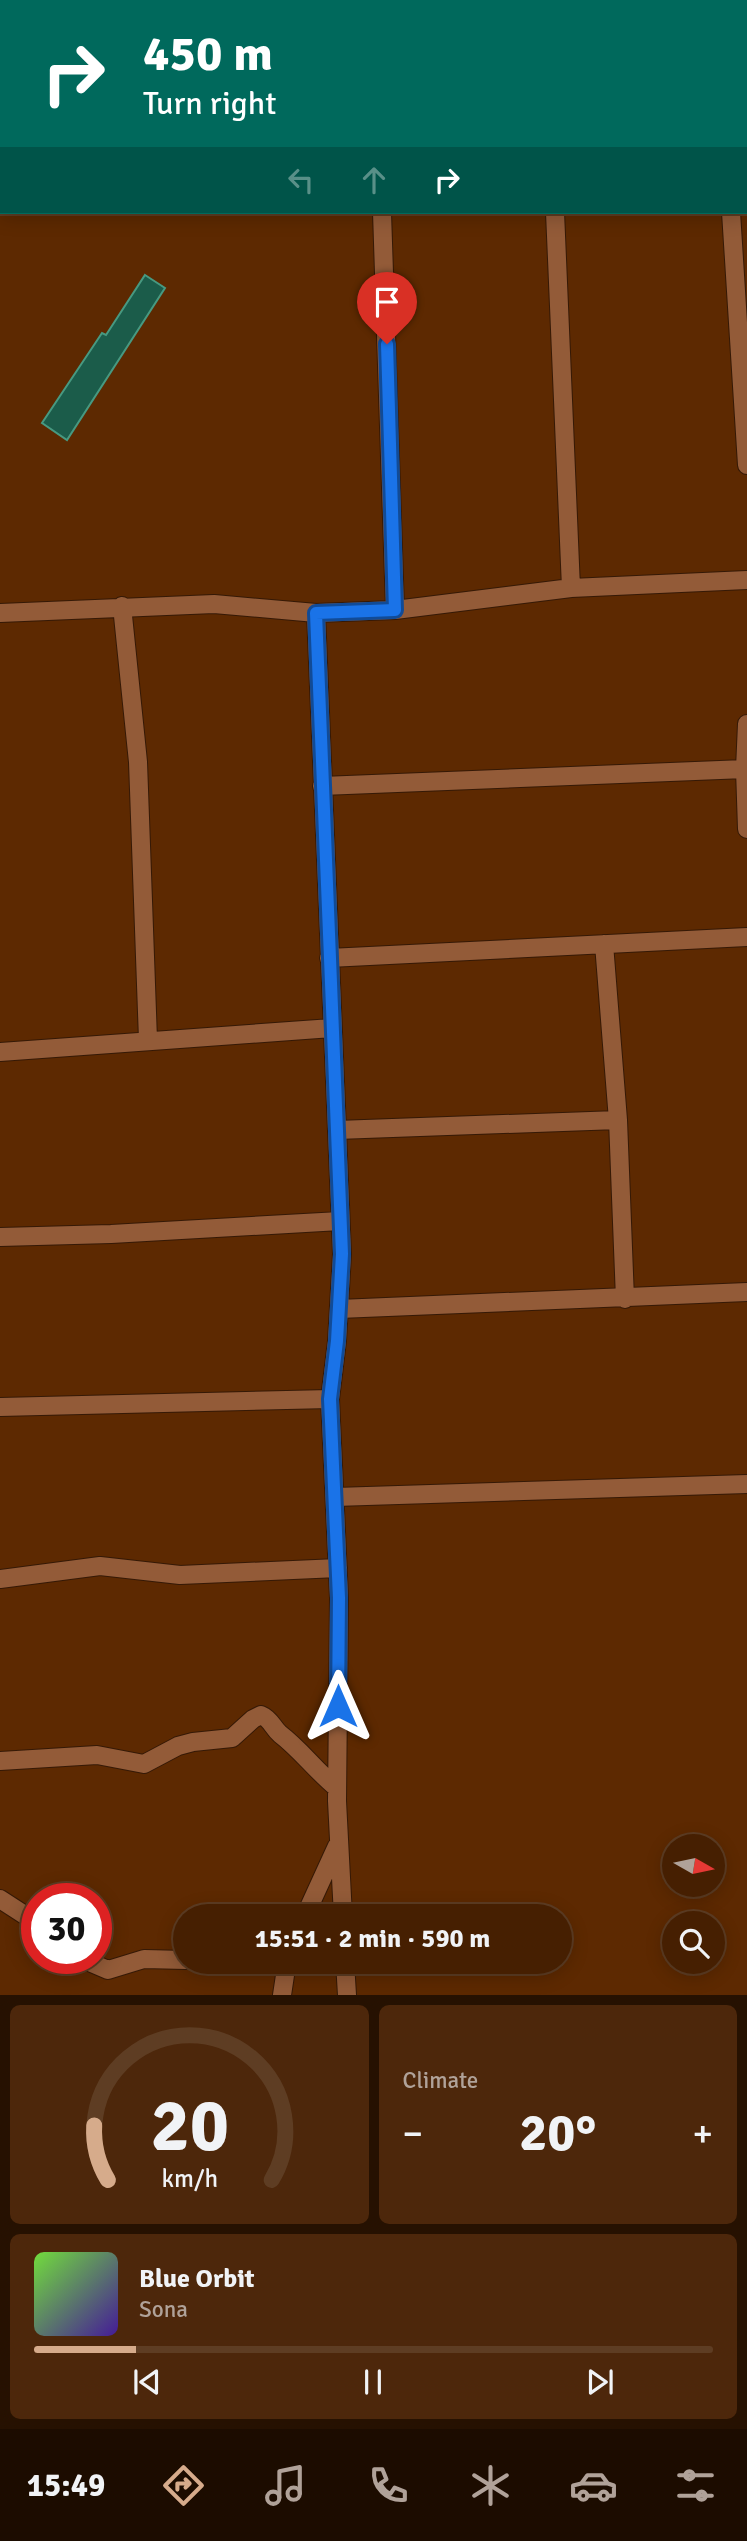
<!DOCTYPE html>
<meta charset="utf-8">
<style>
:root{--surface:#461f01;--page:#4d270b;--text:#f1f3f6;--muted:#b0a299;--line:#5e3d23;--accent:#d6ab8b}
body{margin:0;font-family:Signika,sans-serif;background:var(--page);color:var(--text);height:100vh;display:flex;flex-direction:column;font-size:26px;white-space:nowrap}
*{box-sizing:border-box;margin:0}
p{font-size:23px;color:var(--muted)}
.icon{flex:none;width:38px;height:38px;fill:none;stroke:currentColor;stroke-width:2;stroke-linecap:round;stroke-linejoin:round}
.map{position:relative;height:1995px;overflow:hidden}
.drawer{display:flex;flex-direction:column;gap:10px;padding:10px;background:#261101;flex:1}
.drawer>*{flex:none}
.guide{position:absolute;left:0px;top:0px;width:747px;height:214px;box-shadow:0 4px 18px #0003,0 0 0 2px var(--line);background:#00695c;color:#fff;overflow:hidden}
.needle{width:46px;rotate:99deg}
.fabs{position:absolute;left:662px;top:1834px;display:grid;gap:14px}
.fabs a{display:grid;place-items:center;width:63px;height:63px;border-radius:50%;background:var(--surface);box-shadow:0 4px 18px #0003,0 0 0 2px var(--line);font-size:35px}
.speed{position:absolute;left:21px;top:1883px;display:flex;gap:14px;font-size:35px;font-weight:700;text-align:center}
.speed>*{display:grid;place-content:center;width:91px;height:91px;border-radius:50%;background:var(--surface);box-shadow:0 4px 18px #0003,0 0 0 2px var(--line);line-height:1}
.speed .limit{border:10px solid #d22;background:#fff;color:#111}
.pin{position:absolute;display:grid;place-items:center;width:60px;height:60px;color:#fff;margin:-72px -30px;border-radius:50% 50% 50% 0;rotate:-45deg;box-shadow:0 0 7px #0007}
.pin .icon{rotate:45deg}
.me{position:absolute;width:77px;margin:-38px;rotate:0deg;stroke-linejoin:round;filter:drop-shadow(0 0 5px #0008)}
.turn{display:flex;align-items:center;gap:24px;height:147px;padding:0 28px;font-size:32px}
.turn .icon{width:91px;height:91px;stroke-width:2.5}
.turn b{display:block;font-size:49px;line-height:60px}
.lanes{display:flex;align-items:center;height:66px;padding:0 28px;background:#0003;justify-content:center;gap:35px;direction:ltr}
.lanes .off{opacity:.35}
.big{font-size:52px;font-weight:800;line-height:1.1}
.drawer .tile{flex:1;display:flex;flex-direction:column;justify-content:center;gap:10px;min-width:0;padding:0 24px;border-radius:10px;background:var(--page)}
.drawer .dial{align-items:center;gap:0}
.dial svg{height:182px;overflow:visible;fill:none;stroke:var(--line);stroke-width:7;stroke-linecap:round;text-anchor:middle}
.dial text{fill:var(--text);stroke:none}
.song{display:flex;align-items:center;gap:21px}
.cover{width:84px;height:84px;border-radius:10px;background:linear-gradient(135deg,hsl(100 70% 55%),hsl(260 70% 35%))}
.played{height:7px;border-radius:4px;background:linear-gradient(90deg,var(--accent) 15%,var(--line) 15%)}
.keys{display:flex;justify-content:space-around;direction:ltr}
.heat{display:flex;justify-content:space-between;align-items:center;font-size:38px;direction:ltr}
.drawer .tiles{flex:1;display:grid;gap:10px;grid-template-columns:1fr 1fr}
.tile:last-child{grid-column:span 2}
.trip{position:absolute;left:173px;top:1904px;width:399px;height:70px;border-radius:35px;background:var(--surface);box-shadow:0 4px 18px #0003,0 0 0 2px var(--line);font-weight:800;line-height:70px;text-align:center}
.dock{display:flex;height:112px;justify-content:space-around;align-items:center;background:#1c0c00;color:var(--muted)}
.dock .icon{width:49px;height:49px}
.dock .active{color:var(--accent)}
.dock b{font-size:32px;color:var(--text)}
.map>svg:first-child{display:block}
</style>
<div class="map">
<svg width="747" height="1995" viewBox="0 0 747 1995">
<rect width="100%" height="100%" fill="#5d2901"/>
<!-- building -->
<path fill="#1b5c4a" stroke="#479981" stroke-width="2" d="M145,275l20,13 -98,152 -25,-17 60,-90 4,2z"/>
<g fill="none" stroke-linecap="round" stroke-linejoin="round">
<!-- minor casing -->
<g stroke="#351906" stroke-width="20">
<path id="minor" d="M366,0l35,2
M543,0v2
M746,21h1
M746,141h1
M0,145l2,2
M382,212l13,398
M555,212l16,376
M731,212l16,253
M122,606l16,156 10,278
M0,613l214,-9 102,9 79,-3 176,-22 176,-8
M316,613l26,641 -5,87 -7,58 9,199 -2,203 6,115
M747,724l-2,45 2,60
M322,786l423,-17
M604,944l14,176 7,179
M329,958l418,-21
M0,1052l332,-24
M337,1130l281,-10
M0,1237l111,-3 229,-13
M339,1309l408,-17
M0,1407l330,-8
M335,1497l412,-13
M0,1579l100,-13 80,9 158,-7
M0,1761l97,-6 47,9 34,-18 15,-4 39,-4 21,-19 8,-4c10,4 11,12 19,19 21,16 36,37 57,54
M0,1899l37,24
M305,1916l32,-70
M80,1958l28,12 36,-11 42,1
M345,1962l2,33
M282,1995l5,-33"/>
</g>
<!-- tertiary casing -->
<g stroke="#351906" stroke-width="22">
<path id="tertiary" d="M27,2l2,-2
M0,29l2,-2"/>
</g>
<!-- minor -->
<use href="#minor" stroke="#935b38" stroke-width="18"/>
<!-- tertiary -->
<use href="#tertiary" stroke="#935b38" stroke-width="19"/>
</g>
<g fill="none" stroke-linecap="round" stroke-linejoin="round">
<!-- route casing -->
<g stroke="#114b97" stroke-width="18">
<path id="route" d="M338,1706l1,-108 -9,-199 7,-58 5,-87 -26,-641 79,-3 -8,-266"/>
</g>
<!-- route -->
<use href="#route" stroke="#1a73e8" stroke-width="12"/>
</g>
</svg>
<div class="fabs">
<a><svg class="needle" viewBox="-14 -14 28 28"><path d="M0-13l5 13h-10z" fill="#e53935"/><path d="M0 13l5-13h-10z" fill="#b0a299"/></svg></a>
<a><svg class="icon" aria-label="search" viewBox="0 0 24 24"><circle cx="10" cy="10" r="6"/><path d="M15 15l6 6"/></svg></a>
</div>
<div class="speed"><div class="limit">30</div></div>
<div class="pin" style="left:387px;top:344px;background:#d93025"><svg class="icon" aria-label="arrive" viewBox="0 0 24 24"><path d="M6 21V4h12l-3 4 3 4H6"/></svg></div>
<svg class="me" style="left:338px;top:1706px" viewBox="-20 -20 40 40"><path d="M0-17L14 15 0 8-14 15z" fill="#1a73e8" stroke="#fff" stroke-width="4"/></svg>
<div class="trip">15:51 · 2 min · 590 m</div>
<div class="guide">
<div class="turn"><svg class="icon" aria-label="right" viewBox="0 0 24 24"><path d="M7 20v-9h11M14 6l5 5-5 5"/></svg><div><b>450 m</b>Turn right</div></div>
<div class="lanes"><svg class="icon off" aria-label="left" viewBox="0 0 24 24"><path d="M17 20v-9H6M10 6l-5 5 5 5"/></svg><svg class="icon off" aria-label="ahead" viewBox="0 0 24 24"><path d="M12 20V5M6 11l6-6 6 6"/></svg><svg class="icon" aria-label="right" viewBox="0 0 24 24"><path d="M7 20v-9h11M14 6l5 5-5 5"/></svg></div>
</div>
</div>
<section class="drawer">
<div class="tiles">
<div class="tile dial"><svg viewBox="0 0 100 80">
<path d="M14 69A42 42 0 1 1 86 69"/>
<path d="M14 69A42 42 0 0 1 8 45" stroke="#d6ab8b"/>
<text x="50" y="56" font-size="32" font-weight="700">20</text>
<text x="50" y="72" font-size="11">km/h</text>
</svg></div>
<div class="tile"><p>Climate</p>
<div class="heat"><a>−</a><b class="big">20°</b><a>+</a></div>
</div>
<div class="tile">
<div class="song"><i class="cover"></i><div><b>Blue Orbit</b><p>Sona</p></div></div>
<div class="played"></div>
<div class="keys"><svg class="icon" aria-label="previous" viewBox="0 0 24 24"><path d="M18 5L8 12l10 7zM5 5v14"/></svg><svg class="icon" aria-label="pause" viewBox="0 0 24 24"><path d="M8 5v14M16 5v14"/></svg><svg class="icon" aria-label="next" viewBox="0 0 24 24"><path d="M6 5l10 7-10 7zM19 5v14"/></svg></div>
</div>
</div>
</section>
<nav class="dock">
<b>15:49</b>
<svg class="icon active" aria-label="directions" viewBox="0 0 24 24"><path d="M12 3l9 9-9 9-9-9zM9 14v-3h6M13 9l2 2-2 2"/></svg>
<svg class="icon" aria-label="music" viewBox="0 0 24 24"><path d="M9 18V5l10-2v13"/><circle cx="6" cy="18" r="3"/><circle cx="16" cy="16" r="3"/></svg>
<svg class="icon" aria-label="phone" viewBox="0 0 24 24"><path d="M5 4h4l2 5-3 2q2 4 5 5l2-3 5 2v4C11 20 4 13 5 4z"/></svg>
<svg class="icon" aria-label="climate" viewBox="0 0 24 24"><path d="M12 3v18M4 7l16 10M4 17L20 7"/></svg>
<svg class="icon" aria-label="car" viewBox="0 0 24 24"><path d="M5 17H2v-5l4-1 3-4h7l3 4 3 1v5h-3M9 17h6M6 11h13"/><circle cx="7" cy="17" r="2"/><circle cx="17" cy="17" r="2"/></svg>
<svg class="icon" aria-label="filters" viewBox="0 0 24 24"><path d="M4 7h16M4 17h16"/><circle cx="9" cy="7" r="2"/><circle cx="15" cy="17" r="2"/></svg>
</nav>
